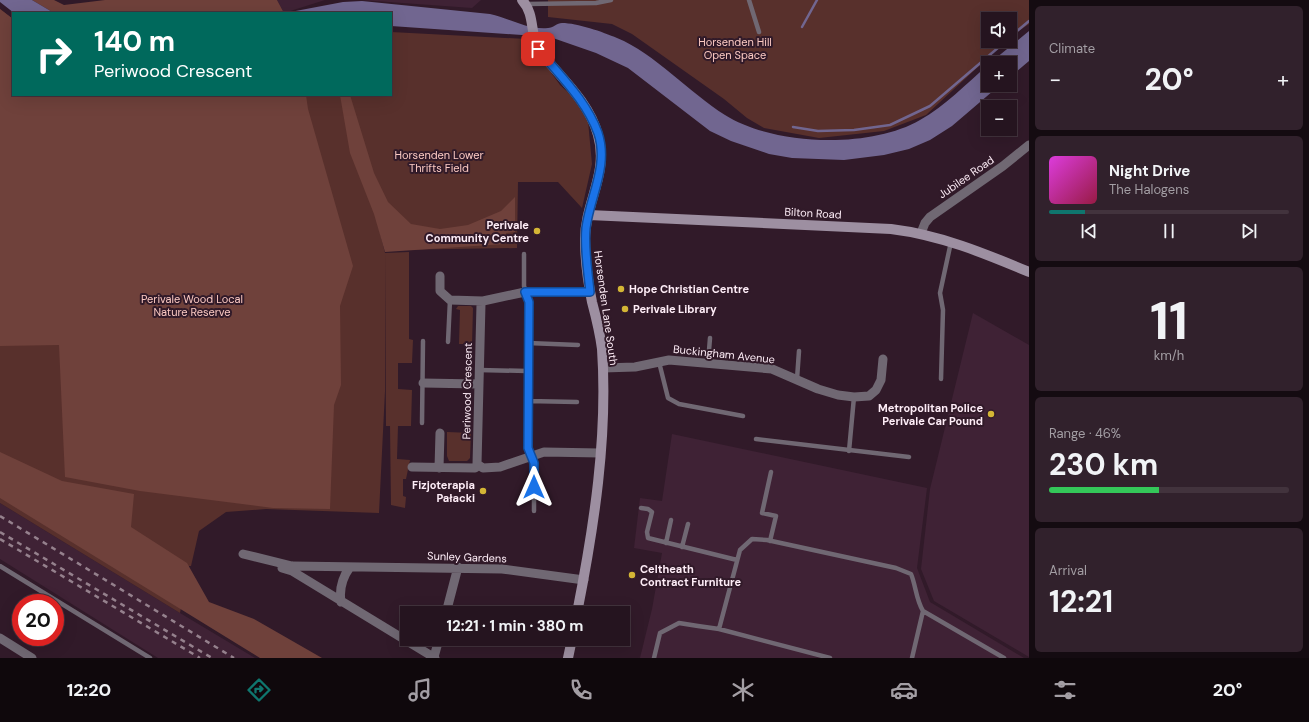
<!DOCTYPE html>
<meta charset="utf-8">
<style>
:root{--surface:#25141f;--page:#31212c;--text:#f1f3f6;--muted:#a39ea4;--line:#42333d;--accent:#0f766e}
body{margin:0;font-family:"DM Sans",sans-serif;background:var(--page);color:var(--text);height:100vh;display:flex;flex-direction:column;font-size:15px;white-space:nowrap}
*{box-sizing:border-box;margin:0}
p{font-size:13px;color:var(--muted)}
.icon{flex:none;width:22px;height:22px;fill:none;stroke:currentColor;stroke-width:2;stroke-linecap:round;stroke-linejoin:round}
.map{position:relative;flex:1;overflow:hidden}
.drawer{display:flex;flex-direction:column;gap:6px;padding:6px;background:#140b11;width:280px}
.drawer>*{flex:none}
.hud{position:absolute;left:12px;top:12px;width:380px;height:84px;border-radius:0px;box-shadow:0 4px 16px #0002,0 0 0 1px var(--line);background:#00695c;color:#fff;overflow:hidden}
.fabs{position:absolute;left:981px;top:12px;display:grid;gap:8px}
.fabs a{display:grid;place-items:center;width:36px;height:36px;border-radius:0px;background:var(--surface);box-shadow:0 4px 16px #0002,0 0 0 1px var(--line);font-size:20px}
.speed{position:absolute;left:12px;top:594px;display:flex;gap:8px;font-size:20px;font-weight:700;text-align:center}
.speed>*{display:grid;place-content:center;width:52px;height:52px;border-radius:50%;background:var(--surface);box-shadow:0 4px 16px #0002,0 0 0 1px var(--line);line-height:1}
.speed .limit{border:6px solid #d22;background:#fff;color:#111}
.pin{position:absolute;display:grid;place-items:center;width:34px;height:34px;color:#fff;margin:-17px;border-radius:8px;box-shadow:0 2px 6px #0006}
.me{position:absolute;width:44px;margin:-22px;rotate:0deg;stroke-linejoin:round;filter:drop-shadow(0 0 3px #0008)}
.turn{display:flex;align-items:center;gap:14px;height:84px;padding:0 16px;font-size:18px}
.turn .icon{width:52px;height:52px;stroke-width:2.5}
.turn b{display:block;font-size:28px;line-height:34px}
.big{font-size:30px;font-weight:700;line-height:1.1}
.drawer .widget{flex:1;display:flex;flex-direction:column;justify-content:center;gap:6px;min-width:0;padding:0 14px;border-radius:6px;background:var(--page)}
.drawer .dial{align-items:center;gap:0}
.dial b{font-size:52px;line-height:1}
.song{display:flex;align-items:center;gap:12px}
.cover{width:48px;height:48px;border-radius:6px;background:linear-gradient(135deg,hsl(300 70% 55%),hsl(340 70% 35%))}
.played{height:4px;border-radius:2px;background:linear-gradient(90deg,var(--accent) 15%,var(--line) 15%)}
.keys{display:flex;justify-content:space-around;direction:ltr}
.heat{display:flex;justify-content:space-between;align-items:center;font-size:22px;direction:ltr}
.charge{height:6px;border-radius:3px;background:linear-gradient(90deg,#34c759 46%,var(--line) 0)}
.trip{position:absolute;left:400px;top:606px;width:230px;height:40px;border-radius:0px;background:var(--surface);box-shadow:0 4px 16px #0002,0 0 0 1px var(--line);font-weight:700;line-height:40px;text-align:center}
.dock{display:flex;height:64px;justify-content:space-around;align-items:center;background:#0f080c;color:var(--muted)}
.dock .icon{width:28px;height:28px}
.dock .selected{color:var(--accent)}
.dock b{font-size:18px;color:var(--text)}
main{display:flex;flex:1;min-height:0}
.map>svg:first-child{display:block}
</style>
<main>
<div class="map">
<svg width="1029" height="658" viewBox="0 0 1029 658">
<rect width="100%" height="100%" fill="#311a29"/>
<!-- built -->
<path fill="#3f2235" d="M277,0h48l-41,13z
M361,0h120l-9,8z
M973,313l56,32v312l-95,-56 -13,-32 9,-80z
M672,434l255,54 -10,80 13,34 94,56h-384l12,-49 10,-56 -28,-5 6,-50 22,3z
M0,503l180,110 75,45h-97l-158,-99z"/>
<!-- green -->
<path fill="#58302c" d="M548,0h481v24l-19,13v-18h-22v22h18l-80,74 -42,16 -65,7 -55,-10 -17,-10 -23,-19 -92,-65 -20,-10 -64,-7z
M0,9l13,10v76h378v-63l136,7 33,46 15,14 13,22 4,43 -10,44 -24,-26h-40l-1,66 -127,2 -11,-21 6,24 24,-1v87l4,1 -1,23h-14v26l14,1 -1,36h-13l-1,33 13,1 -4,19h-3v17l3,1 -1,11 -14,-3 -1,-79h-4l-1,-172v137l-6,122 -113,-4 -40,3 -27,19 -8,35h-2l-9,47 -180,-110z
M458,306h13l2,2 -1,36h-13l1,-34 -4,-1z
M447,432l24,1 -1,25 -3,3h-18l-2,-5z"/>
<!-- forest -->
<path fill="#6f413b" d="M32,0h22l10,5 41,-5h172l7,13h-230z
M0,9l13,10v76h293l2,14 45,157 -13,40 1,79 -7,20 -4,104 -57,-1 -133,-17 -75,-14 -6,-132 -59,1z
M340,95h10l24,78 14,29 23,22 29,5 28,-4 33,-14 14,-14v35l-9,1 -1,11 -120,8 -11,-38 -24,-61z
M0,452l62,29 72,13 -3,33 56,36 22,39 45,17 68,39h-62l-260,-160z"/>
<!-- water -->
<path fill="#716690" d="M0,0h32l22,13h-40l-14,-11z
M362,1l128,13c19,4 37,16 58,14 5,0 9,-5 14,-5 15,0 41,9 55,15 37,15 73,55 108,77 49,31 145,34 195,5 25,-14 46,-36 68,-55v20h12l-48,41 -22,14 -21,9 -25,6 -40,5 -52,-2 -23,-4 -38,-13 -21,-10 -82,-63 -32,-15 -46,-16 -159,-11v-13h-106l58,-11z
M1029,31v30l-19,16v-14h-20z"/>
<g fill="none" stroke-linecap="round" stroke-linejoin="round">
<!-- stream -->
<path stroke="#716690" stroke-width="2.5" d="M802,27l15,-27
M1010,37l19,-16
M793,127l25,4 36,-1 36,-5 40,-19 76,-65"/>
<!-- lane -->
<path stroke="#706873" stroke-width="4.5" d="M749,0l10,32
M526,4l70,-1 15,-3
M524,254v32l5,16 -1,146 6,15v48
M448,342l2,-42
M528,343l50,2
M659,362l9,36 11,6 64,12
M708,363l2,-25
M479,370l48,1
M797,379l2,-28
M941,379l2,-69 -3,-17 11,-51
M528,401l49,1
M422,423l1,-82
M756,439l153,18
M849,451l5,-54
M641,508l7,1 4,3 -5,20 1,6 89,22
M770,541l6,-25 -14,-3 9,-41
M666,543l5,-23
M682,547l6,-23
M0,566l150,92
M719,629l21,-79 12,-11 15,1 129,28 15,6c5,12 5,26 12,37l81,47
M654,658l6,-25 19,-10 19,3 21,3 111,29
M912,658l11,-47"/>
<!-- street -->
<path stroke="#706873" stroke-width="9" d="M921,233l4,-10 5,-6 73,-51 26,-21
M440,276v15l10,9 33,1
M590,292h-65l-42,9 -2,3 -4,160 6,4 17,-1 44,-15 56,1
M603,368l32,-1 34,-7 103,9 46,20 20,6 16,2 15,-1 7,-6 5,-10 2,-21
M423,383l55,1
M412,467l63,1 3,-2
M439,468l1,-35
M243,554l49,12 210,3 82,11
M282,568l10,3 143,87
M341,602c-2,-13 1,-24 9,-35
M446,613l12,-46
M0,638l32,20
M434,657l5,-18"/>
<!-- secondary -->
<path stroke="#9d8fa1" stroke-width="10" d="M522,0c13,14 8,33 16,49 21,27 51,52 60,86 11,38 -13,68 -13,104 0,20 3,43 7,63 4,15 8,31 10,47 6,88 -8,178 -25,264
M589,215l302,14c49,6 93,24 138,43
M568,658l4,-19"/>
<!-- rail -->
<path stroke="#95818d" stroke-width="2.5" stroke-dasharray="5 5" stroke-linecap="butt" d="M0,516l234,142
M0,532l212,126
M0,539l200,119"/>
</g>
<g fill="none" stroke-linecap="round" stroke-linejoin="round">
<!-- route casing -->
<g stroke="#114b97" stroke-width="10">
<path id="route" d="M534,487v-24l-6,-15 1,-146 -4,-10h65c-2,-21 -6,-43 -4,-64 4,-32 23,-62 12,-95 -12,-33 -38,-57 -60,-84"/>
</g>
<!-- route -->
<use href="#route" stroke="#1a73e8" stroke-width="7"/>
</g>
<!-- markers -->
<g fill="#d4b635" stroke="#311a29" stroke-width="1.5">
<circle cx="537" cy="231" r="4"/>
<circle cx="621" cy="289" r="4"/>
<circle cx="625" cy="309" r="4"/>
<circle cx="991" cy="414" r="4"/>
<circle cx="483" cy="491" r="4"/>
<circle cx="632" cy="575" r="4"/>
</g>
<g text-anchor="middle" stroke-width="4" stroke-linejoin="round" paint-order="stroke">
<!-- park labels -->
<g font-size="11" fill="#fbc9c2" stroke="#311a29">
<text x="735" y="46">Horsenden Hill<tspan x="735" dy="13">Open Space</tspan></text>
<text x="439" y="159">Horsenden Lower<tspan x="439" dy="13">Thrifts Field</tspan></text>
<text x="192" y="303">Perivale Wood Local<tspan x="192" dy="13">Nature Reserve</tspan></text>
</g>
<!-- street labels -->
<g font-size="11" fill="#feedf7" stroke="#311a29">
<text transform="translate(966 177) rotate(-35)" y="4">Jubilee Road</text>
<text transform="translate(813 213) rotate(3)" y="4">Bilton Road</text>
<text transform="translate(606 308) rotate(82)" y="4">Horsenden Lane South</text>
<text transform="translate(724 354) rotate(6)" y="4">Buckingham Avenue</text>
<text transform="translate(467 391) rotate(-89)" y="4">Periwood Crescent</text>
<text transform="translate(467 557) rotate(2)" y="4">Sunley Gardens</text>
</g>
<!-- poi labels -->
<g font-size="11" font-weight="bold" fill="#feedf7" stroke="#311a29" text-anchor="end">
<text x="529" y="229">Perivale<tspan x="529" dy="13">Community Centre</tspan></text>
<text x="629" y="293" text-anchor="start">Hope Christian Centre</text>
<text x="633" y="313" text-anchor="start">Perivale Library</text>
<text x="983" y="412">Metropolitan Police<tspan x="983" dy="13">Perivale Car Pound</tspan></text>
<text x="475" y="489">Fizjoterapia<tspan x="475" dy="13">Pałacki</tspan></text>
<text x="640" y="573" text-anchor="start">Celtheath<tspan x="640" dy="13">Contract Furniture</tspan></text>
</g>
</g>
</svg>
<div class="fabs">
<a><svg class="icon" aria-label="sound" viewBox="0 0 24 24"><path d="M4 9h4l5-4v14l-5-4H4zM17 9q2 3 0 6"/></svg></a>
<a>+</a>
<a>−</a>
</div>
<div class="speed"><div class="limit">20</div></div>
<div class="pin" style="left:538px;top:49px;background:#d93025"><svg class="icon" aria-label="arrive" viewBox="0 0 24 24"><path d="M6 21V4h12l-3 4 3 4H6"/></svg></div>
<svg class="me" style="left:534px;top:487px" viewBox="-20 -20 40 40"><path d="M0-17L14 15 0 8-14 15z" fill="#1a73e8" stroke="#fff" stroke-width="4"/></svg>
<div class="trip">12:21 · 1 min · 380 m</div>
<div class="hud">
<div class="turn"><svg class="icon" aria-label="right" viewBox="0 0 24 24"><path d="M7 20v-9h11M14 6l5 5-5 5"/></svg><div><b>140 m</b>Periwood Crescent</div></div>
</div>
</div>
<section class="drawer">
<div class="widget"><p>Climate</p>
<div class="heat"><a>−</a><b class="big">20°</b><a>+</a></div>
</div>
<div class="widget">
<div class="song"><i class="cover"></i><div><b>Night Drive</b><p>The Halogens</p></div></div>
<div class="played"></div>
<div class="keys"><svg class="icon" aria-label="previous" viewBox="0 0 24 24"><path d="M18 5L8 12l10 7zM5 5v14"/></svg><svg class="icon" aria-label="pause" viewBox="0 0 24 24"><path d="M8 5v14M16 5v14"/></svg><svg class="icon" aria-label="next" viewBox="0 0 24 24"><path d="M6 5l10 7-10 7zM19 5v14"/></svg></div>
</div>
<div class="widget dial"><b>11</b><p>km/h</p></div>
<div class="widget"><p>Range · 46%</p><b class="big">230 km</b><div class="charge"></div></div>
<div class="widget"><p>Arrival</p><b class="big">12:21</b></div>
</section>
</main>
<nav class="dock">
<b>12:20</b>
<svg class="icon selected" aria-label="directions" viewBox="0 0 24 24"><path d="M12 3l9 9-9 9-9-9zM9 14v-3h6M13 9l2 2-2 2"/></svg>
<svg class="icon" aria-label="music" viewBox="0 0 24 24"><path d="M9 18V5l10-2v13"/><circle cx="6" cy="18" r="3"/><circle cx="16" cy="16" r="3"/></svg>
<svg class="icon" aria-label="phone" viewBox="0 0 24 24"><path d="M5 4h4l2 5-3 2q2 4 5 5l2-3 5 2v4C11 20 4 13 5 4z"/></svg>
<svg class="icon" aria-label="climate" viewBox="0 0 24 24"><path d="M12 3v18M4 7l16 10M4 17L20 7"/></svg>
<svg class="icon" aria-label="car" viewBox="0 0 24 24"><path d="M5 17H2v-5l4-1 3-4h7l3 4 3 1v5h-3M9 17h6M6 11h13"/><circle cx="7" cy="17" r="2"/><circle cx="17" cy="17" r="2"/></svg>
<svg class="icon" aria-label="filters" viewBox="0 0 24 24"><path d="M4 7h16M4 17h16"/><circle cx="9" cy="7" r="2"/><circle cx="15" cy="17" r="2"/></svg>
<b>20°</b>
</nav>
